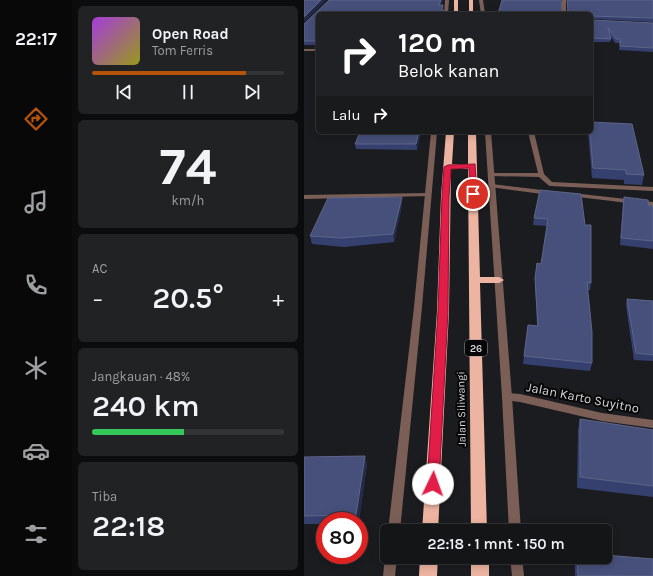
<!DOCTYPE html>
<html lang="id">
<meta charset="utf-8">
<style>
:root{--surface:#141517;--page:#212224;--text:#f1f3f6;--muted:#9d9fa1;--line:#333436;--accent:#b45309}
body{margin:0;font-family:Karla,sans-serif;background:var(--page);color:var(--text);height:100vh;display:flex;flex-direction:column;font-size:15px;white-space:nowrap}
*{box-sizing:border-box;margin:0}
p{font-size:13px;color:var(--muted)}
.icon{flex:none;width:22px;height:22px;fill:none;stroke:currentColor;stroke-width:2;stroke-linecap:round;stroke-linejoin:round}
.map{position:relative;flex:1;overflow:hidden}
.drawer{display:flex;flex-direction:column;gap:6px;padding:6px;background:#0b0c0d;width:232px}
.drawer>*{flex:none}
.guide{position:absolute;left:12px;top:12px;width:277px;height:122px;border-radius:6px;box-shadow:0 2px 10px #0003,0 0 0 1px var(--line);background:#202124;color:#fff;overflow:hidden}
.speed{position:absolute;left:12px;top:512px;display:flex;gap:8px;font-size:20px;font-weight:700;text-align:center}
.speed>*{display:grid;place-content:center;width:52px;height:52px;border-radius:50%;background:var(--surface);box-shadow:0 2px 10px #0003,0 0 0 1px var(--line);line-height:1}
.speed .limit{border:6px solid #d22;background:#fff;color:#111}
.pin{position:absolute;display:grid;place-items:center;width:34px;height:34px;color:#fff;margin:-17px;border:2px solid #fff;border-radius:50%;box-shadow:0 1px 4px #0007}
.me{position:absolute;width:44px;margin:-22px;rotate:3deg;stroke-linejoin:round;filter:drop-shadow(0 0 3px #0008)}
.turn{display:flex;align-items:center;gap:14px;height:84px;padding:0 16px;font-size:18px}
.turn .icon{width:52px;height:52px;stroke-width:2.5}
.turn b{display:block;font-size:28px;line-height:34px}
.then{display:flex;align-items:center;height:38px;padding:0 16px;background:#0003;gap:8px;font-size:15px}
.big{font-size:30px;font-weight:600;line-height:1.1}
.drawer .widget{flex:1;display:flex;flex-direction:column;justify-content:center;gap:6px;min-width:0;padding:0 14px;border-radius:6px;background:var(--page)}
.drawer .dial{align-items:center;gap:0}
.dial b{font-size:52px;line-height:1}
.song{display:flex;align-items:center;gap:12px}
.cover{width:48px;height:48px;border-radius:6px;background:linear-gradient(135deg,hsl(280 70% 55%),hsl(60 70% 35%))}
.played{height:4px;border-radius:2px;background:linear-gradient(90deg,var(--accent) 80%,var(--line) 80%)}
.keys{display:flex;justify-content:space-around;direction:ltr}
.heat{display:flex;justify-content:space-between;align-items:center;font-size:22px;direction:ltr}
.charge{height:6px;border-radius:3px;background:linear-gradient(90deg,#34c759 48%,var(--line) 0)}
.trip{position:absolute;left:76px;top:524px;width:232px;height:40px;border-radius:6px;background:var(--surface);box-shadow:0 2px 10px #0003,0 0 0 1px var(--line);font-weight:600;line-height:40px;text-align:center}
main{display:flex;flex:1;min-height:0}
.dock{display:flex;flex-direction:column;width:72px;justify-content:space-around;align-items:center;background:#080809;color:var(--muted)}
.dock .icon{width:28px;height:28px}
.dock .active{color:var(--accent)}
.dock b{font-size:18px;color:var(--text)}
.map>svg:first-child{display:block}
</style>
<main>
<nav class="dock">
<b>22:17</b>
<svg class="icon active" aria-label="directions" viewBox="0 0 24 24"><path d="M12 3l9 9-9 9-9-9zM9 14v-3h6M13 9l2 2-2 2"/></svg>
<svg class="icon" aria-label="music" viewBox="0 0 24 24"><path d="M9 18V5l10-2v13"/><circle cx="6" cy="18" r="3"/><circle cx="16" cy="16" r="3"/></svg>
<svg class="icon" aria-label="phone" viewBox="0 0 24 24"><path d="M5 4h4l2 5-3 2q2 4 5 5l2-3 5 2v4C11 20 4 13 5 4z"/></svg>
<svg class="icon" aria-label="climate" viewBox="0 0 24 24"><path d="M12 3v18M4 7l16 10M4 17L20 7"/></svg>
<svg class="icon" aria-label="car" viewBox="0 0 24 24"><path d="M5 17H2v-5l4-1 3-4h7l3 4 3 1v5h-3M9 17h6M6 11h13"/><circle cx="7" cy="17" r="2"/><circle cx="17" cy="17" r="2"/></svg>
<svg class="icon" aria-label="filters" viewBox="0 0 24 24"><path d="M4 7h16M4 17h16"/><circle cx="9" cy="7" r="2"/><circle cx="15" cy="17" r="2"/></svg>
</nav>
<section class="drawer">
<div class="widget">
<div class="song"><i class="cover"></i><div><b>Open Road</b><p>Tom Ferris</p></div></div>
<div class="played"></div>
<div class="keys"><svg class="icon" aria-label="previous" viewBox="0 0 24 24"><path d="M18 5L8 12l10 7zM5 5v14"/></svg><svg class="icon" aria-label="pause" viewBox="0 0 24 24"><path d="M8 5v14M16 5v14"/></svg><svg class="icon" aria-label="next" viewBox="0 0 24 24"><path d="M6 5l10 7-10 7zM19 5v14"/></svg></div>
</div>
<div class="widget dial"><b>74</b><p>km/h</p></div>
<div class="widget"><p>AC</p>
<div class="heat"><a>−</a><b class="big">20.5°</b><a>+</a></div>
</div>
<div class="widget"><p>Jangkauan · 48%</p><b class="big">240 km</b><div class="charge"></div></div>
<div class="widget"><p>Tiba</p><b class="big">22:18</b></div>
</section>
<div class="map">
<svg width="349" height="576" viewBox="0 0 349 576">
<rect width="100%" height="100%" fill="#1b1c1f"/>
<g fill="none" stroke-linecap="round" stroke-linejoin="round">
<!-- service -->
<path fill="#7b5f57" fill-rule="evenodd" d="M224,132h6l10,42 8,8 101,5v4l-103,-5 -2,-1 -9,-8 -49,-1 -1,-1 3,-2h46z
M123,193l3,2 -1,1 -125,3v-4z"/>
<!-- minor -->
<path fill="#7b5f57" fill-rule="evenodd" d="M258,0h4v14h-4z
M0,49h14v2h-14z
M188,184l58,7 3,2 -3,2 -60,-8v-2z
M268,193l81,9v4l-83,-10 -1,-1z
M203,393l13,1 82,19 51,7v8l-51,-7 -82,-19 -16,-2 -2,-3 2,-3z"/>
<!-- tertiary -->
<path fill="#7b5f57" fill-rule="evenodd" d="M141,0h4l-1,14h-4z
M175,0h4l2,14h-4z
M127,132h6l-15,175 -22,224h-12l26,-224z
M181,132h6l21,265 9,134h-12l-7,-134z
M83,552v5h10l-2,19h-12l2,-19z
M206,557h12l2,19h-12z"/>
<!-- trunk -->
<path fill="#edb4a1" fill-rule="evenodd" d="M150,0h4v14h-4z
M165,0h4v14h-4z
M142,132h8l-2,32h16v-32h8l4,145h19l5,3 -5,3h-19l7,248h-16l-3,-362h-17l-2,142 -11,220h-16l15,-220 4,-115z
M116,557h18l-1,19h-18z
M167,557h18v19h-18z"/>
</g>
<!-- wall -->
<path fill="#36406f" d="M26,0h113l-2,5 -123,9v31h-14v-21z
M263,0h86v22l-155,-8 64,-2 5,-1z
M287,19v1l62,3v29l-34,-2 1,-7h-5l-5,-8 1,4 -1,3h-19z
M117,132l-4,18 -61,-1 -1,-5z
M284,132h3l53,43 -2,10 -18,-1v-4l-32,-2z
M236,190l51,93 -1,7h-3l5,73 -2,8 -67,-7 1,-8 13,-30 -2,-40v-8l6,-14 6,-38 -14,-1 1,-7z
M320,197l25,9h4v43l-33,-4 3,-41z
M98,205l-8,37 -50,5 -32,-3 -2,-8z
M323,299l26,2v60l-19,-1 -8,-54z
M276,419l73,11v67l-76,-9 1,-58z
M0,457l63,7 -8,57h-34v3h-21z
M272,557h1l76,19h-78v-15z"/>
<!-- shaded-wall -->
<path fill="#242b4a" d="M17,0h5l-22,22v-5z
M137,0h2l-4,9v-4z
M115,132h2l-4,18 -1,-6z
M98,197v8l-8,37 -1,-8z
M61,456l2,8 -8,57h-1l-2,-6z"/>
<!-- building -->
<path fill="#47507a" stroke="#5d6589" d="M0,0h17l-17,17z
M25,0h112l-2,5h4l-1,5 3,1v3h-127v27h-14v-17z
M198,0h59l1,12 6,-1 -1,-11h86v18l-62,-2v-2h-93z
M287,19v1l62,3v25l-33,-2v-7h-4l-8,-11 3,11 -20,-1z
M287,122l41,2 12,51 -18,-1v-4l-33,-2 -3,-36h1z
M56,132h59l-3,12h-61z
M236,190l41,4 4,31h6v58l-4,-1 5,50v31l-68,-7 4,-31 10,1 -3,-48 2,-15 4,1 7,-45 -14,-1z
M98,197l-9,37 -51,4 -32,-2 18,-38z
M320,197l24,3 1,6h4v35l-32,-3z
M323,299l26,2v54l-17,-2z
M276,419l73,11v56l-73,-9z
M61,456l-9,59 -52,1v-59z
M301,555l48,4v17h-75l-1,-19h28z"/>
<!-- route -->
<path fill="#e11d48" stroke="#92132f" d="M171,164l2,30 -4,2 -3,-2 -1,-26 -18,1 -2,27 -1,115 -9,173 -2,4 -4,2 -4,-2 -2,-4 11,-173 4,-115 2,-29 4,-2z"/>
<g text-anchor="middle" stroke-width="4" stroke-linejoin="round" paint-order="stroke">
<!-- shield labels -->
<rect fill="#060607" stroke="#979899" stroke-width="1" x="161" y="340" width="22" height="16" rx="3"/>
<g font-size="10" font-weight="bold" fill="#d5d6d8">
<text x="172" y="352">26</text>
</g>
<!-- street labels -->
<g font-size="11" fill="#d5d6d8" stroke="#060607">
<text transform="translate(157 409) rotate(-91)" y="4">Jalan Siliwangi</text>
</g>
<!-- near-street labels -->
<g font-size="13" fill="#d5d6d8" stroke="#060607">
<text transform="translate(279 397) rotate(11)" y="5">Jalan Karto Suyitno</text>
</g>
</g>
</svg>
<div class="speed"><div class="limit">80</div></div>
<div class="pin" style="left:169px;top:194px;background:#d93025"><svg class="icon" aria-label="arrive" viewBox="0 0 24 24"><path d="M6 21V4h12l-3 4 3 4H6"/></svg></div>
<svg class="me" style="left:129px;top:484px" viewBox="-20 -20 40 40"><circle r="19" fill="#fff"/><path d="M0-13L10 11 0 6-10 11z" fill="#e11d48"/></svg>
<div class="trip">22:18 · 1 mnt · 150 m</div>
<div class="guide">
<div class="turn"><svg class="icon" aria-label="right" viewBox="0 0 24 24"><path d="M7 20v-9h11M14 6l5 5-5 5"/></svg><div><b>120 m</b>Belok kanan</div></div>
<div class="then">Lalu<svg class="icon" aria-label="right" viewBox="0 0 24 24"><path d="M7 20v-9h11M14 6l5 5-5 5"/></svg></div>
</div>
</div>
</main>
